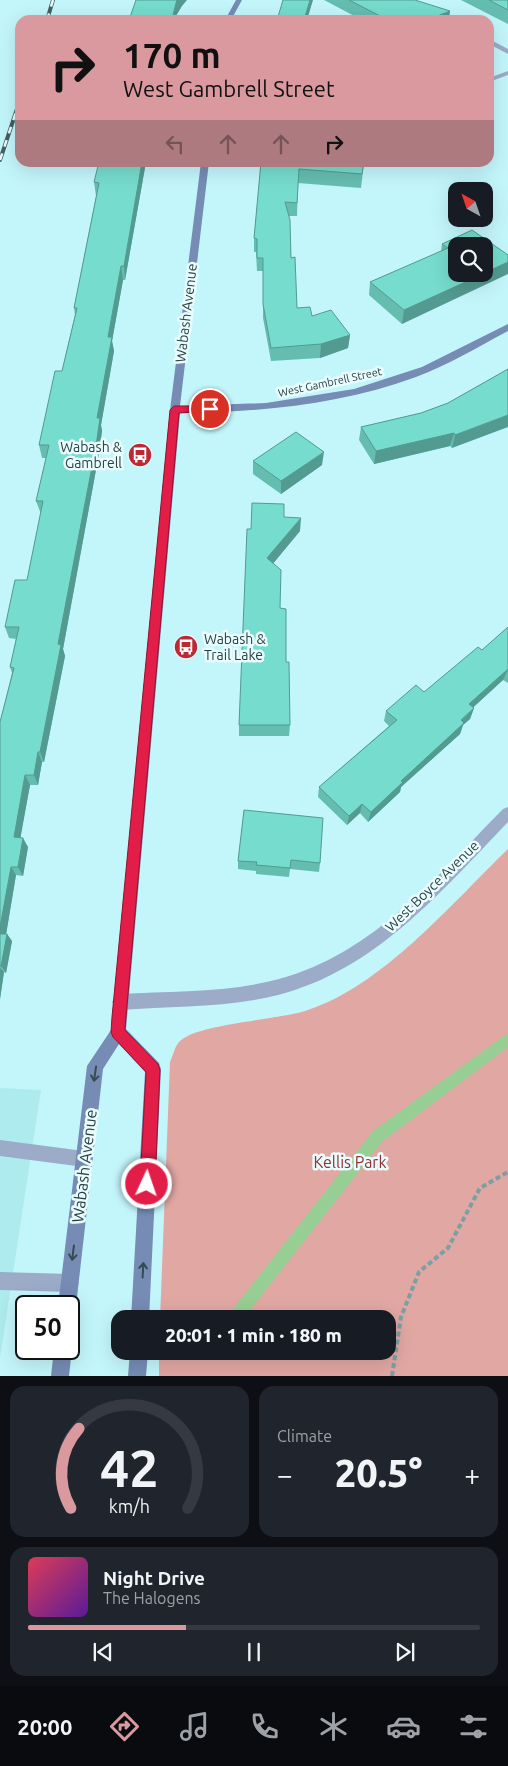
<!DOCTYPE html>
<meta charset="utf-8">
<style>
:root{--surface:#171b24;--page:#20242c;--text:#f1f3f6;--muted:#9ea1a6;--line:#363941;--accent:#d9999f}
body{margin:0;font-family:Ubuntu,sans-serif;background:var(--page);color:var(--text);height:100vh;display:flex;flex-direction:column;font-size:19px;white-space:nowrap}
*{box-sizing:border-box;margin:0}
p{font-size:16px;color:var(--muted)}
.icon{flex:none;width:28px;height:28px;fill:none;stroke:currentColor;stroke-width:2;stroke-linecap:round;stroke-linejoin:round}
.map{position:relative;height:1376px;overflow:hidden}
.side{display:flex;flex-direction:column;gap:10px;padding:10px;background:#0d0f14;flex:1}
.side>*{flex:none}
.top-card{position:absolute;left:15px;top:15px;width:479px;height:152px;border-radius:15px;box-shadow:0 5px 20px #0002;background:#d9999f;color:#111;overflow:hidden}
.needle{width:32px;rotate:320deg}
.fabs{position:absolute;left:448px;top:182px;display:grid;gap:10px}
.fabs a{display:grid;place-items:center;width:45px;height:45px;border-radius:10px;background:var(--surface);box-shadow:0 5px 20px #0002;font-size:25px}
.speed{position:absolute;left:15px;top:1295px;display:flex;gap:10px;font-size:25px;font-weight:700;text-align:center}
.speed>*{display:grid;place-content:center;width:65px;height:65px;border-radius:50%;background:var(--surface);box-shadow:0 5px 20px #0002;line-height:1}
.speed .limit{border:2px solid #111;border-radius:8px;background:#fff;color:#111}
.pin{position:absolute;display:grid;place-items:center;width:42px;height:42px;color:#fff;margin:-21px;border:2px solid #fff;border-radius:50%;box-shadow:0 1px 5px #0007}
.me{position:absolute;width:55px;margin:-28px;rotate:3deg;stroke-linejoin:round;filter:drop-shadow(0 0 4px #0008)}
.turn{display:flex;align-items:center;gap:18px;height:105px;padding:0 25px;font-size:22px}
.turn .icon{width:65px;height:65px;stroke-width:2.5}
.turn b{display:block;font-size:35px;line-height:42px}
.lanes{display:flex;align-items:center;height:48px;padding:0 25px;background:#0003;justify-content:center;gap:25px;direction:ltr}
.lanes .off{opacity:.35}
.big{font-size:38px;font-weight:800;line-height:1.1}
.side .widget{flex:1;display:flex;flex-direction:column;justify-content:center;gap:8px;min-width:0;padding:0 18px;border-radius:15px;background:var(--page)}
.side .dial{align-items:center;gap:0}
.dial svg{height:130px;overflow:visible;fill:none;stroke:var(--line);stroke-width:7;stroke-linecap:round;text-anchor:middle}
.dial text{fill:var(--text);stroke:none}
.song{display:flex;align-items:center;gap:15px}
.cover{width:60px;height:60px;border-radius:8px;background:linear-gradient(135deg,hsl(350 70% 55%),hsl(270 70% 35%))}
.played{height:5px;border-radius:2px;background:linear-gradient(90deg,var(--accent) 35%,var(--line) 35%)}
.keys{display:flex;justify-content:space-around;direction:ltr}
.heat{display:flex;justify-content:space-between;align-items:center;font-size:28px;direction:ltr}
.side .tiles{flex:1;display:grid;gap:10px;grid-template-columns:1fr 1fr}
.widget:last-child{grid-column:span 2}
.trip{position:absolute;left:111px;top:1310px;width:285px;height:50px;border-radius:15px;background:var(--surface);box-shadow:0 5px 20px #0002;font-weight:800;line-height:50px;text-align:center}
.tabs{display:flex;height:80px;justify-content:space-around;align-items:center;background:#090b0e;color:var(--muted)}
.tabs .icon{width:35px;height:35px}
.tabs .active{color:var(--accent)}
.tabs b{font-size:22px;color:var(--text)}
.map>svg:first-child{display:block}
</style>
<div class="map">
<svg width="508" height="1376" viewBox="0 0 508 1376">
<rect width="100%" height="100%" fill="#c3f6fb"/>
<!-- built -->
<path fill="#adebef" d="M0,1088l41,2 -41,268z"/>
<!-- green -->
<path fill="#e1a7a3" d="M508,849v527h-349v-25h229v-32h-228l10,-257c3,-6 5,-17 10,-21 17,-17 96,-21 125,-30 77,-24 146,-107 203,-162z"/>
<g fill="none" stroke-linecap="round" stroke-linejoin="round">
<!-- stream -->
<path fill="#97ce93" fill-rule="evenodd" d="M508,1033v14l-125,94 -140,178h-16l2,-5 144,-183z"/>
<!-- path -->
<path stroke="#7b9fa3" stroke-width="4" stroke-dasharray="5 3" stroke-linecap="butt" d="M392,1376l9,-59 18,-45 29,-24 32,-60 28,-16"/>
<!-- lane -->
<path fill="#9cabc7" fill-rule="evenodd" d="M0,1140l84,11 6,2 2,6 -2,6 -6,2 -84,-11z
M0,1272l70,2 6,3 3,6 -3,6 -6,3 -70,-2z"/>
<!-- street -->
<path fill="#9cabc7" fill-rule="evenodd" d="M406,0h8l38,20h-8z
M489,39l19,10v5l-19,-10z
M508,71v4l-19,7v-4z
M508,807v15c-67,70 -133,148 -230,173 -51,13 -106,11 -158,15l-5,-3 -3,-5 3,-5 5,-3c52,-3 108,-1 159,-15 94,-25 159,-104 224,-170z"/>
<!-- secondary -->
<path fill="#768cb5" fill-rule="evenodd" d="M236,0h6l-11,20h-6z
M201,162h8l-29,244 86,-3 88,-14 68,-22 86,-43v7c-30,16 -60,34 -92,46 -76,28 -156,35 -236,36l-54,616 33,34 2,6 -12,250h-18l14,-247 -26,-28 -16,25 -27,237 -3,6 -4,2v-8h-11l29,-240 24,-36 59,-620z
M69,1342l3,7 -3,27h-18l3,-27h15z
M130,1351h18l-2,25h-18z"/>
<!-- rail casing -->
<g stroke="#445e61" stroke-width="4">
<path id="rail" d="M47,20l6,-20
M0,160l20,-60"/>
</g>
<!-- rail -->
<use href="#rail" stroke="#e9fdfe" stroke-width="2.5" stroke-dasharray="7" stroke-linecap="butt"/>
</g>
<!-- wall -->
<path fill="#65bdb0" d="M324,0h91l34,20h-87z
M461,0h47v24z
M146,162l-21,118h-2l-11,61 2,10 -13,74 1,6 -4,28 -35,190 2,7 -21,106h-2l-4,23h-8l-10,53 8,9 -5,29 -7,-1 -10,59h1l5,7 -6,32 -2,-1 -4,27v-277l12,-49 -2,-6 6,-28 -7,-1 -4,-11 22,-47 14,-66 -5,-13 10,-43h-4l-3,-13 23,-74 13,-56 -1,-7 22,-112 -2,-14z
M261,162h103l-3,26 -63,-5 -1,33h-8l2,42 6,50 53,27 -2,13 -28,10 -49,3 -8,-43v-47h-6l-1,-19h-2v-14z
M442,244l66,11 -106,69 -33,-29 1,-13 71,-30z
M508,369l-56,79 -2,-2 -76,18 -15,-24 2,-13 60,-14 27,-10z
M253,461l69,4 -41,29 -28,-20z
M284,517l16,14 -27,32 7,45 6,54 4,63 -1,11h-50v-11l12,-196z
M508,627v56l-5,-3 -30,27 1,1 -4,11 -7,6 -3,9 -59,53 -1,5 -32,30 -8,-9 -13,12 -29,-28 1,-10 70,-61 -5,-5 2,-10 38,-19 58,-42z
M244,810l76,53 -1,9 -29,-3 -1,8 -33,-3v-3l-18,-2v-8z"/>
<!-- shaded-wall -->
<path fill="#539a90" d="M177,0h10l-5,6 -6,10v4h-4l4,-17z
M310,0h3l-6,20h-3z
M450,11l-1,9h-22z
M142,162h4l-21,118 -1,-14z
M508,262v12l-106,50 2,-14z
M121,266l2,14 -11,61 2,10 -13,74 1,6 -4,28 -35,190 2,7 -21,106 -4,-10 18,-108 39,-226 11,-81z
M350,335l-2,13 -28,10 1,-14z
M508,415v12l-56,21 3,-13z
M454,433l-4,13 -76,18 2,-13z
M324,452l-2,13 -41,29v-13z
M301,518l-1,13 -33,40v-13z
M508,669l-5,11 -38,35 4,-11z
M474,708l-4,11 -7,6 -3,9 -59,53 -1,5 -32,30 3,-10 30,-31z
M38,752l4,10 -4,23 -4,-10z
M25,775l5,10 -11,61 -5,-9z
M362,804l-2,9 -13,12 2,-9z
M23,838l5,9 -5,29 -5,-9z
M11,867l5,8 -11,66 -5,-6v-8z
M7,934l5,7 -6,32 -5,-7z
M0,968l4,4 -4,27z"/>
<!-- building -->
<path fill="#76dccd" stroke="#539a90" d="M136,0h41l-1,3 -4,16 -43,1z
M283,0h27l-6,20h-27z
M349,0h66l35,11 -23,9h-39z
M489,0h19v10z
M99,162h43l-18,104h-3l-13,71h4l-15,81h3l-4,28 -38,198 3,1 -21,107h-2l-4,23h-9l-11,62 9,1 -5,29h-7l-11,60v-205l14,-54 -4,-1 9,-40h-14l10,-47h12l16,-79h-7l13,-56h-10l16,-74h7l15,-63h-3l25,-125 -5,-1z
M261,162h103l-2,12 -63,-5 -2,34 -12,-1 5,18 1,38 4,-1 2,51 13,-1 2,9 19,-6 19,25 -29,9 -50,4 -8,-44v-46h-6v-19l-3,-1z
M472,230l36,25v7l-24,11v-27h-28v28h27l-79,36 -34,-28 78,-34 -6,-4z
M508,369v46l-53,20 -1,-2 -78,18 -15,-24 60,-14 27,-10z
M296,432l28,20 -43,29 -28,-20z
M252,503l32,1v13l17,1 -34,40 14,12 -1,38 6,1v53h3l1,63h-51l8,-196h4z
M508,627v42l-39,35 5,4 -13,12 3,3 -63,58 2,1 -32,30 -9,-8 -13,12 -30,-29 78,-67 -11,-9 30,-26 8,7 54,-45 4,3z
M244,810l79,8 -3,45 -29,-3 -1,8 -34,-3 1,-3 -19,-1z
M0,934h7l-6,32h-1z"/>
<!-- one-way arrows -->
<defs><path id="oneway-shaft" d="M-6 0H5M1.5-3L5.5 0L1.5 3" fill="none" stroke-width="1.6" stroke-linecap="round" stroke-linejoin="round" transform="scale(1.25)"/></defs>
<g stroke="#364b53">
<use href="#oneway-shaft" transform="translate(95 1074) rotate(98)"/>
<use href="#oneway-shaft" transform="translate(73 1253) rotate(97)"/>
<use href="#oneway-shaft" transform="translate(143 1270) rotate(-87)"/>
</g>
<!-- route -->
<path fill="#e11d48" stroke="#92132f" d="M210,406l4,1v4l-35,2 -53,604 -1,13 33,34 2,6 -5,114 -2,6 -6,2 -5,-2 -2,-6 6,-112 -33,-35 -2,-5 1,-15 58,-607 4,-4z"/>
<!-- icons -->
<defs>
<g id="bus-disc" transform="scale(1.25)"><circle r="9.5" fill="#bb2a34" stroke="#e9fdfe"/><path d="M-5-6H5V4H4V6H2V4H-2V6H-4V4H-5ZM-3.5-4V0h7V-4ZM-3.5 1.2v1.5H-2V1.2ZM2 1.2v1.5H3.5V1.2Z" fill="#fff"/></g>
</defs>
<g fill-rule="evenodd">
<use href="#bus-disc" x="140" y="455"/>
<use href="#bus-disc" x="186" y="647"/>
</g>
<g text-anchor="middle" stroke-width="5" stroke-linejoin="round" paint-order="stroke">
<!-- far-street labels -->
<g font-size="11" fill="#2b4042" stroke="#e9fdfe">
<text transform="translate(330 382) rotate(-12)" y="4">West Gambrell Street</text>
</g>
<!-- street labels -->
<g font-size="14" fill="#2b4042" stroke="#e9fdfe">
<text transform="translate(186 313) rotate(-83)" y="5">Wabash Avenue</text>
<text transform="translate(432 886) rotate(-44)" y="5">West Boyce Avenue</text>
</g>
<!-- poi labels -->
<g font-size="14" fill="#2b4042" stroke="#e9fdfe" text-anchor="end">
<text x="122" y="452">Wabash &amp;<tspan x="122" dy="16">Gambrell</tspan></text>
<text x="204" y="644" text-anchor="start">Wabash &amp;<tspan x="204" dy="16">Trail Lake</tspan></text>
</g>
<!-- near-park labels -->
<g font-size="16" fill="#903133" stroke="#e9fdfe">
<text x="350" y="1168">Kellis Park</text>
</g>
<!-- near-street labels -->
<g font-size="16" fill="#2b4042" stroke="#e9fdfe">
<text transform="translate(84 1166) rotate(-83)" y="6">Wabash Avenue</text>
</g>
</g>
</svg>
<div class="fabs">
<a><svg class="needle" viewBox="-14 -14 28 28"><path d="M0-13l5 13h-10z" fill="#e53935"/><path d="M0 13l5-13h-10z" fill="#9ea1a6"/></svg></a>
<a><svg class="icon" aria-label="search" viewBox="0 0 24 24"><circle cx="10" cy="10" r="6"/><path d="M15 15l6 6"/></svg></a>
</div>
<div class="speed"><div class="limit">50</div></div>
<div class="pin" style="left:210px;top:409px;background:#d93025"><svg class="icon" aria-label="arrive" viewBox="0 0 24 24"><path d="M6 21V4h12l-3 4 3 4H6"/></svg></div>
<svg class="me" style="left:147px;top:1184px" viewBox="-20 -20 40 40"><circle r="17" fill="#e11d48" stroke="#fff" stroke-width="3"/><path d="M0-11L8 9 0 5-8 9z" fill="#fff"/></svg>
<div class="trip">20:01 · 1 min · 180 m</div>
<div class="top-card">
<div class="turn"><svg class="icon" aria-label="right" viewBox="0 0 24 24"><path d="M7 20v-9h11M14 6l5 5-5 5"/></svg><div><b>170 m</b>West Gambrell Street</div></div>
<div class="lanes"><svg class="icon off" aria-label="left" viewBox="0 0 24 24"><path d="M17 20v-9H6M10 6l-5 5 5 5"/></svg><svg class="icon off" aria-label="ahead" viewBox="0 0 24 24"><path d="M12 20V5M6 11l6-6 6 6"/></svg><svg class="icon off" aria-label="ahead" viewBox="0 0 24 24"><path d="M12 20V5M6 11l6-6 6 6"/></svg><svg class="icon" aria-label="right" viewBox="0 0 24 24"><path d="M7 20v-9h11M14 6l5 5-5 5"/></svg></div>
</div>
</div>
<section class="side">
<div class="tiles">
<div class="widget dial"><svg viewBox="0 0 100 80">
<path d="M14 69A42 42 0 1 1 86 69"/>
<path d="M14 69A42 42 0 0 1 19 20" stroke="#d9999f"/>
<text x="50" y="56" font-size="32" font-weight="700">42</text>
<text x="50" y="72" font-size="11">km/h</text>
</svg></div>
<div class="widget"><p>Climate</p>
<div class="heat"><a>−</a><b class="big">20.5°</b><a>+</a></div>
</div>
<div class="widget">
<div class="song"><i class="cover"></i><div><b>Night Drive</b><p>The Halogens</p></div></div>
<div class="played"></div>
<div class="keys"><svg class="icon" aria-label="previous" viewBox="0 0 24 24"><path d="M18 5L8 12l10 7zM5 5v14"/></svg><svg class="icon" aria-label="pause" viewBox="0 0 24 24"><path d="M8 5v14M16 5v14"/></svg><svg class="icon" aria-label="next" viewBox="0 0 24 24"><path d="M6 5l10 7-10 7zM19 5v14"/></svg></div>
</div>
</div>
</section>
<nav class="tabs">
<b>20:00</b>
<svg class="icon active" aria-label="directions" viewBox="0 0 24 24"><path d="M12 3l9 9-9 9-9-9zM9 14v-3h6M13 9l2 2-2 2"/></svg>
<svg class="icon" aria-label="music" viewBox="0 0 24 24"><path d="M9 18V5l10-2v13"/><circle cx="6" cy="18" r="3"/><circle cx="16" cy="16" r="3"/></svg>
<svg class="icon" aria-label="phone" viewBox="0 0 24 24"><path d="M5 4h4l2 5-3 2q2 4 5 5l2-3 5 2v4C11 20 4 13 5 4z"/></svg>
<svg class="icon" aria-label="climate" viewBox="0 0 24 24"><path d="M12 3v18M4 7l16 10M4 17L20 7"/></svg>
<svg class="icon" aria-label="car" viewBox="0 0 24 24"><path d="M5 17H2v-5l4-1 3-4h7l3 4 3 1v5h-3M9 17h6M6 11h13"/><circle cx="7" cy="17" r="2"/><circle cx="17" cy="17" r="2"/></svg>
<svg class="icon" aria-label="filters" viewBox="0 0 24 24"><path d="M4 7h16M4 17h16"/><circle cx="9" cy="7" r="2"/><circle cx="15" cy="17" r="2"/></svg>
</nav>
